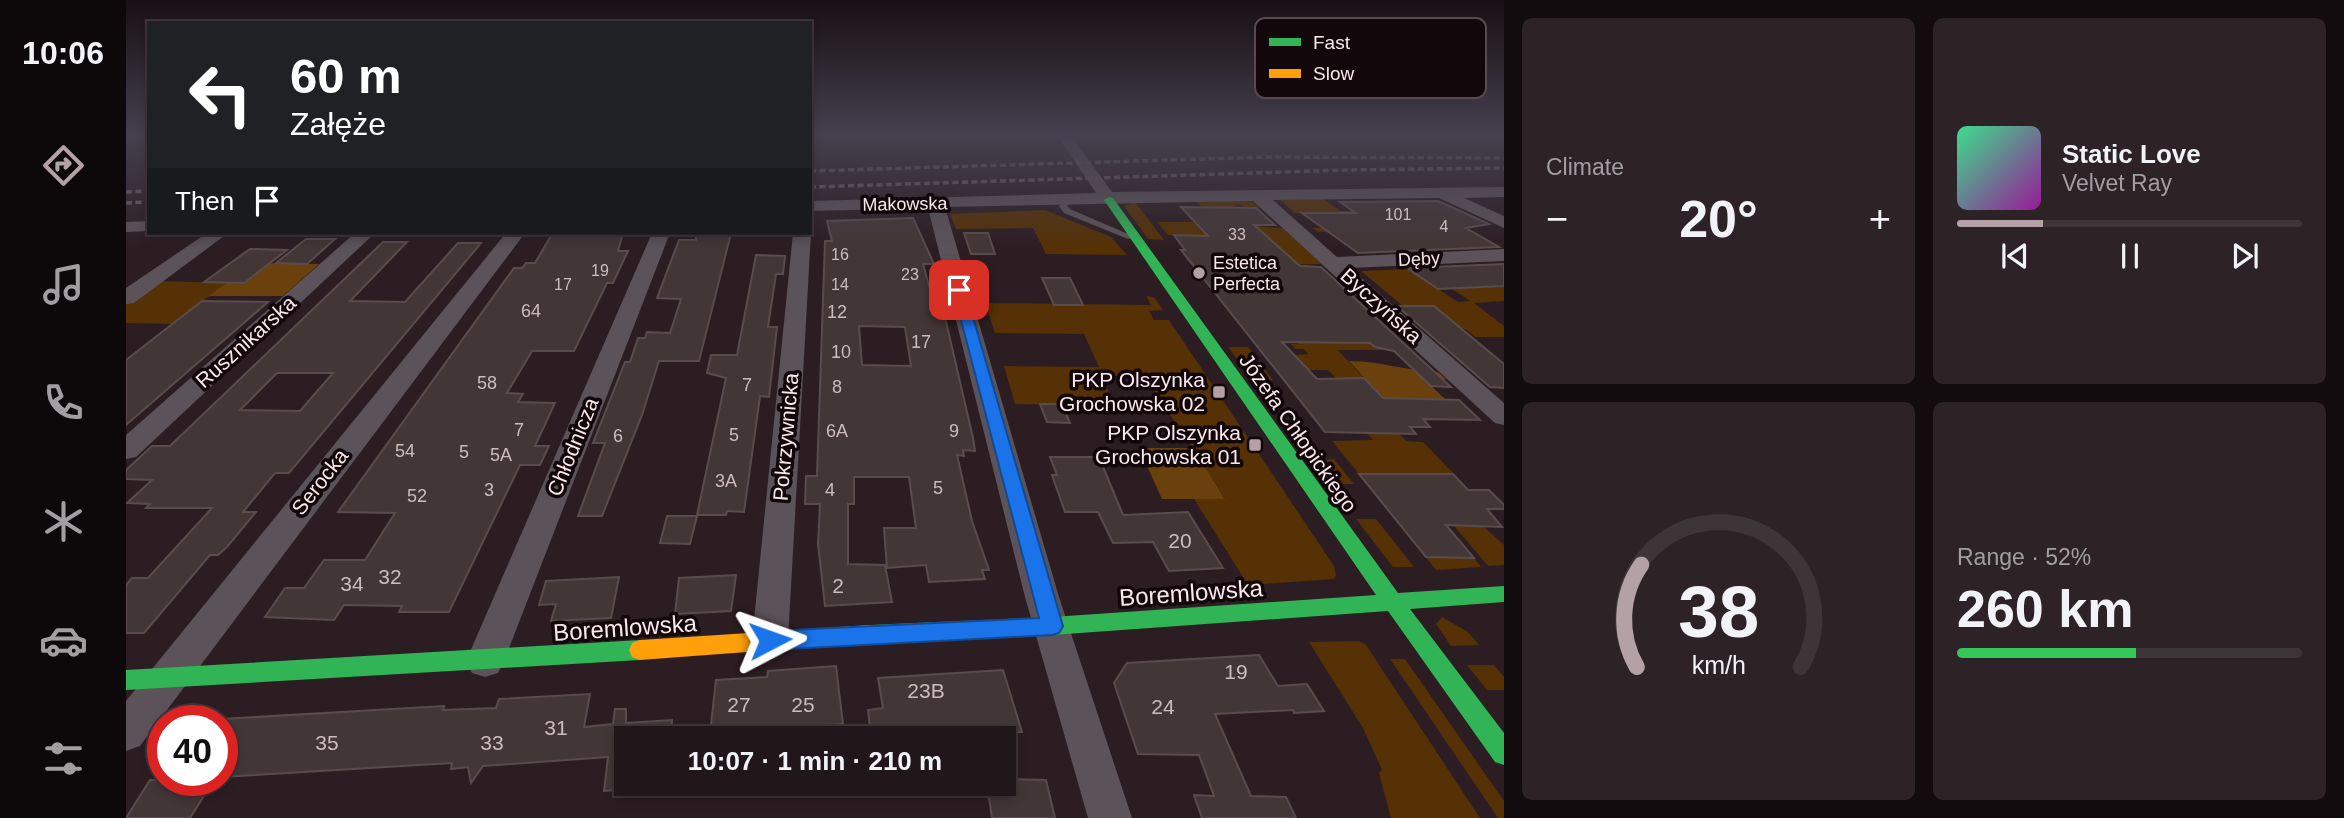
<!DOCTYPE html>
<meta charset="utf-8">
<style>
:root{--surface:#21161a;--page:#2d2327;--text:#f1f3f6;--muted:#a29fa2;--line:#3e3539;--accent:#b3a1a5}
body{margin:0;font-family:Helvetica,sans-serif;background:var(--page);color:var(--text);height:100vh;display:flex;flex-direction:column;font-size:26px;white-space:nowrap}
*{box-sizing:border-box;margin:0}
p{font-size:23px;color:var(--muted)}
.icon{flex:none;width:38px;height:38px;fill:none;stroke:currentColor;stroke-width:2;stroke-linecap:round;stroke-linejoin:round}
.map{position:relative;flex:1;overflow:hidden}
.side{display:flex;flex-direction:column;gap:18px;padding:18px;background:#120c0e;width:840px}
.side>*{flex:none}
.hud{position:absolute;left:21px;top:21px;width:665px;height:214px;border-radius:0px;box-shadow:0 4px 10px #0003,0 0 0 2px var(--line);background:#202124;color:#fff;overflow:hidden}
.speed{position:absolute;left:21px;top:705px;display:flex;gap:14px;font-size:35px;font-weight:700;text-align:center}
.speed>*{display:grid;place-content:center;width:91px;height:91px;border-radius:50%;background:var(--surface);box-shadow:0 4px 10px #0003,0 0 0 2px var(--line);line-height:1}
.speed .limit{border:10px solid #d22;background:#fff;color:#111}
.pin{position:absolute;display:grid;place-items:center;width:60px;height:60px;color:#fff;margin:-30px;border-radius:14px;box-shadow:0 4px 10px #0006}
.me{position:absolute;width:77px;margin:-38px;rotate:86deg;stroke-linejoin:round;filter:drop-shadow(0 0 5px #0008)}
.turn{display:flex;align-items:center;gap:24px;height:147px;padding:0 28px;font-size:32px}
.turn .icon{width:91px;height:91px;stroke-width:2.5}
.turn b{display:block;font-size:49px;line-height:60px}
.then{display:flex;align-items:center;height:66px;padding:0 28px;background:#0003;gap:14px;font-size:26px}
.big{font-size:52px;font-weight:700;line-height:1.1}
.side .tile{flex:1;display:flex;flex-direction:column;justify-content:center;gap:10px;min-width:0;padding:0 24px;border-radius:10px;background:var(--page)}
.side .dial{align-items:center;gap:0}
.dial svg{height:182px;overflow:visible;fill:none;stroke:var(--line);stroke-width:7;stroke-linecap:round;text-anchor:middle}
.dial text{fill:var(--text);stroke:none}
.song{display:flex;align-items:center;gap:21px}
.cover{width:84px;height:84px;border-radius:10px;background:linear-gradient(135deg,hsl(150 70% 55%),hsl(300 70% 35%))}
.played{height:7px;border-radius:4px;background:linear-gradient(90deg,var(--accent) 25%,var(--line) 25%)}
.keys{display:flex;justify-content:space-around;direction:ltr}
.heat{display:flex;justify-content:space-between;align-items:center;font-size:38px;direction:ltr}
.charge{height:10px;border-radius:5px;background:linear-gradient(90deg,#34c759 52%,var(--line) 0)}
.side .tiles{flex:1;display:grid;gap:18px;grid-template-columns:repeat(2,1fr)}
.trip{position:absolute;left:488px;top:726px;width:402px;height:70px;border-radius:0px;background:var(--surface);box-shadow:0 4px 10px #0003,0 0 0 2px var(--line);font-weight:700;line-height:70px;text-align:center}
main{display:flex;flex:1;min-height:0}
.tab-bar{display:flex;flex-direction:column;width:126px;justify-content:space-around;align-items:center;background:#0d090a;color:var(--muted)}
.tab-bar .icon{width:49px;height:49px}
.tab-bar .on{color:var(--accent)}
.tab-bar b{font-size:32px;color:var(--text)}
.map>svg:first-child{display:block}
</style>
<main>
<nav class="tab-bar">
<b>10:06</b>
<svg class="icon on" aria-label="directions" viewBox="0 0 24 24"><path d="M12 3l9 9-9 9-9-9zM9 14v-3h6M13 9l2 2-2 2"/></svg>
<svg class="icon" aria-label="music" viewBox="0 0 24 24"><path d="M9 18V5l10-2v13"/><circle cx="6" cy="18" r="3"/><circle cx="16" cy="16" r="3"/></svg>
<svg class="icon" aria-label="phone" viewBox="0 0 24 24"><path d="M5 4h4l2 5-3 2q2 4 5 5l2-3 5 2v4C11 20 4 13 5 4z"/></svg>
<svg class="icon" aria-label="climate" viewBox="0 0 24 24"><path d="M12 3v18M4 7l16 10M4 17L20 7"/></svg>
<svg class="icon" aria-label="car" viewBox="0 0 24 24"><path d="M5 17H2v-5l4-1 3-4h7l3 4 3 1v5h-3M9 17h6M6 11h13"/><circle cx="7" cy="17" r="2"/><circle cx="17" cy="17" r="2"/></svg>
<svg class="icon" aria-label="filters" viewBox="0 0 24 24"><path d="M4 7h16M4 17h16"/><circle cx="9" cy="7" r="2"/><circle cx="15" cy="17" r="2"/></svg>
</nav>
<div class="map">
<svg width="1378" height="818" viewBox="0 0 1378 818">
<rect width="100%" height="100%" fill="#2c1d22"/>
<!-- green -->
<path fill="#553105" d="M1153,199h44l18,12 34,-1 76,20 33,19 -26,1 -24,-15 -82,-4 -34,1 -6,-4 49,-2 -30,-3 -14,-10h-22z
M1120,201l7,1 7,6h-13l-9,-4 -7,4 19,8 12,11 20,1 40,36 -45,1 -57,-40 -23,-23z
M1009,202l29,38 -16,-1 -24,-33z
M919,210l66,27 16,18 -81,-1 -13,-26 -77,1 -6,-15z
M1031,222h47l7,8 -4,14 -7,-8 -32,-1z
M1282,269l50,33 12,-1 -45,-30h10l26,17 43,-2v15l-30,2 30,23v11h-29l-8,-7 -64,-24 -42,-35z
M32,281l69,2 -55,41 -46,-1v-20z
M1020,296l8,1 9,13 -14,1 5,9h15l165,246 2,10 -3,3 -85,6 -54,-86 31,-1 -81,-123 -40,1 3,13 10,17 -102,-2 -11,-38 95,1 -15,-33 -89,-1 -10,-30 166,2z
M1215,330l51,1 4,3h-26l-26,8 19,2 6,-5 6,8h11l3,3h-51l26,28 -21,7 -15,-15h-20l-13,-15 13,-1 -4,-5h-9l-4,-5h7l-2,-4z
M1102,347h20l25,33h-20z
M1230,421h33l17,20 17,1 30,31 -94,1 -27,-33 41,-1z
M1208,459l20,25h-23l-19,-24z
M1230,519h20l38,48h-21z
M1328,526h29l21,19v20l-16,1z
M1300,557l48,1 7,9 -45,3z
M1316,617l26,15 11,13 -28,1 -15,-22z
M1233,641l7,4 114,173h-89l-12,-45 3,-3 -19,-42 -54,-86z
M1264,659h15l99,142v17h-6z
M1341,665h27l10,12v13h-17z"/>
<!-- forest -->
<path fill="#6a400c" d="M127,263l66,1 -36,32h-74z
M1223,361c32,0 57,10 89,11l8,7h-22l21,20h-61z
M1013,448h54l32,51h-63z"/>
<!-- building -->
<path fill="#433636" stroke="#5a4c4d" stroke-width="2" fill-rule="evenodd" d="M1312,201l51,23 -23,4 33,19 -141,6 -56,-40h54l-16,-11z
M1055,207l75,1 19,17h-21l46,41 21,1 130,120 -20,-1 -37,-35 -19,-4 -5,-4 -88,-1 35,37 47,-1 19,20 76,2 21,20 -57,-1 7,8h-20l6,7 -91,-2 -144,-182h4l-11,-15 34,1z
M787,218l21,46h-11l11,40h8l31,134 2,13 -12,-1 1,6 -7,-1 15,66 17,49h-7l3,9 -56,3 -3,-17 -39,3 -3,-40h32l-7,-51h-55v27h-6v60l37,1 7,37 -67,4 -7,-62 2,-40h-15l1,-28h11l8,-235h7l-5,-20zM733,326l46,1 6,39 -49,-1z
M435,233h62l-5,18h10l-15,32h-6l-33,68h-42l-25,42 16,1 -5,8 37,1 -20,43h14l-9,19h-20l-71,147h-50l3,-6 -58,-1 -10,15 -69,-3 20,-29h19l20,-28h41l30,-47 -57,-1 176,-244h8l4,-5h9l17,-29z
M570,233h35l-32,128h-40l-17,54 -40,101h-24l27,-73h-12l32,-81h5l8,-24h7l2,-6 23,1 11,-34 -24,-1 22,-58h17z
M838,233h24l7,21h-24z
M180,239h29l-28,25 -31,-1z
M257,242h24l-57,59 55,1 53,-59h23l-192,230h-14l-32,39h13l-29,35 -9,8h-8l-66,78h-18v-48l6,-7h16l64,-70h-66l4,-4 -23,-1 25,-23 -26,-1v-9l26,-24h18zM151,373h56l-33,38 -60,-1z
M124,249l37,1 -43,33 -40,-1z
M630,255l29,1 -2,18h-7l-8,53h9l-8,70 -9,-1 -16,116 -17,-1 -1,4h-29l29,-137 -19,-5 4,-18h26z
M1378,264v22l-66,3 -31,-21z
M916,278h28l13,27h-29z
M76,301l66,1 -142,123v-65z
M1271,306h37l70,58v24l-14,-1z
M914,404h22l8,19 -23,-1z
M924,457h49l24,58 65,-3 35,56 -54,3 -16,-29 -40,1 -15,-31h-33l-13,-37h5z
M1233,474h94l15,16h21l15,15v4h-17l15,18 -56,-2 28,33 -48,-1z
M541,516h30l-7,28 -30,-1z
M610,575l-5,36 -56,3 4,-36z
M493,577l-8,41 -60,3 5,-17 -17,1 7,-24z
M1133,655l19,31 29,-2 17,27 -30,2 -1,-3 -78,4 36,82 35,1 10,21h-94l-8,-23 20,1 -15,-41 -61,-1 -24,-71 13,-20z
M710,666l7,58 -133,9 6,-53 51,-3 1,-6z
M877,670l19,62 -151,6 -3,-28 15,-2 -5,-30z
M464,694l-6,33 29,-3 2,-15h11v14l46,-3 -1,18h-45v51l-22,2 4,-34 -125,9 -12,17 -3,-16 -17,2 1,-6 -230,14v-58l222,-13 -1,4 53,-2 3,-9z
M878,779l42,1 9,38h-63l-5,-34h17z
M24,780h64l-24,38h-64z"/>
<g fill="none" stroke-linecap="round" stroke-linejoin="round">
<!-- lane -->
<path fill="#5c5259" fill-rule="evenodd" d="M942,197l7,2 -8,7 3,3 65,28 -7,2 -64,-26 -5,-7z"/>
<!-- street -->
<path fill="#5c5259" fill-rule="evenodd" d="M930,134h14l42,58 392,-5v10l-40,1 40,18v12l-65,-30 -166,2 64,57 167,-8v12l-154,7 154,135v22l-9,-2 -242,-222 -308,6 114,390 73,221h-44l-63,-221 -97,-389 -118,3v-10l286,-8z
M23,221v10l-23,1v-10z
M684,232l1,1 -23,407 -5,11 -13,5 -13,-5 -5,-11 41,-407z
M81,233h21l-94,70 -8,1v-16z
M229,233h20l-239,224 -10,2v-24z
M380,233h19l-385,513 -14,5v-50z
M526,233h18l-166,428 -6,12 -13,4 -13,-4 -6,-12z"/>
<!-- fast -->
<path fill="#30b455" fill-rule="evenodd" d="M983,197l4,1 285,395 106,-7v16l-94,7 94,124v32l-9,-3 -107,-151 -336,24 -182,8 -8,-2 -3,-7 3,-7 8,-2 182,-8 324,-22 -272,-395z
M514,640l8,3 3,7 -3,7 -8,3 -514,30v-20z"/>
<!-- slow -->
<path fill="#ff9f0a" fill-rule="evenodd" d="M744,625l8,2 3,7 -3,7 -8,2 -230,17 -8,-3 -3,-7 3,-7 8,-3z"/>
<!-- rail -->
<path stroke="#685e63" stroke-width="3.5" stroke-dasharray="6 3.5" stroke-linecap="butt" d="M684,171l457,-14 237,1
M684,187l537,-17 157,-2
M0,192l23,-1
M0,203l23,-1"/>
</g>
<!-- sky -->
<linearGradient id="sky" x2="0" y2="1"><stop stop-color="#181013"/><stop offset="0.54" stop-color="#45404f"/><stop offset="1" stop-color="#45404f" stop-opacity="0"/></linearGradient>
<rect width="1378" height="249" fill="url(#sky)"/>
<!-- route -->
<path fill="#1a73e8" stroke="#114b97" stroke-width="2" d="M833,286l6,4 98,336 -4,7 -7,2 -282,15 -8,-3 -3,-7 3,-6 8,-3 269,-13 -86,-328z"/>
<!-- markers -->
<g fill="#b3a1a5" stroke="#12070a" stroke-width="2.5">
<circle cx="1073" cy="273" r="7"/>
<rect x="1086" y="385" width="14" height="14" rx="3.5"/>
<rect x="1122" y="438" width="14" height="14" rx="3.5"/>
</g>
<g text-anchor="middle" stroke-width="7" stroke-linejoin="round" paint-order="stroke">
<!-- far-number labels -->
<g font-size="16" fill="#cdbcbe">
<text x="1272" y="220">101</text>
<text x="1318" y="232">4</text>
<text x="1111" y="240">33</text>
<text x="714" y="260">16</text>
<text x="474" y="276">19</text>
<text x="784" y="280">23</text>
<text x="437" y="290">17</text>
<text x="714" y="290">14</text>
</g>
<!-- far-street labels -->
<g font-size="18" fill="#fbe8eb" stroke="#12070a">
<text transform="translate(779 204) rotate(-1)" y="6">Makowska</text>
<text transform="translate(1293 259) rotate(-3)" y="6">Dęby</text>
</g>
<!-- far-poi labels -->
<g font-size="18" fill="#fbe8eb" stroke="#12070a" text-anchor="start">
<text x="1087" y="269">Estetica<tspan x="1087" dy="21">Perfecta</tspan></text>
</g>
<!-- number labels -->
<g font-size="18" fill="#cdbcbe">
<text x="405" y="317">64</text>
<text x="711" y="318">12</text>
<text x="795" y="348">17</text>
<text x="715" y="358">10</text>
<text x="361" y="389">58</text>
<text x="621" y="391">7</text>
<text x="711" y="393">8</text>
<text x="393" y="436">7</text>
<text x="711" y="437">6A</text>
<text x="828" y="437">9</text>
<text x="608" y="441">5</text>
<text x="492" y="442">6</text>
<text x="279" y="457">54</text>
<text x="338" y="458">5</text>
<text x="375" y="461">5A</text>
<text x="600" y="487">3A</text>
<text x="812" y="494">5</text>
<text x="363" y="496">3</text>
<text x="704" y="496">4</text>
<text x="291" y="502">52</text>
</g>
<!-- street labels -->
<g font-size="21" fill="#fbe8eb" stroke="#12070a">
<text transform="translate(1255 306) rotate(42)" y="7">Byczyńska</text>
<text transform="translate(120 342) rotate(-42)" y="7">Rusznikarska</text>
<text transform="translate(1172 433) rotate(55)" y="7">Józefa Chłopickiego</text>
<text transform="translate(660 437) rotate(-85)" y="7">Pokrzywnicka</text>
<text transform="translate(447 447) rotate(-68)" y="7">Chłodnicza</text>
<text transform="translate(194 482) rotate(-52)" y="7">Serocka</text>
</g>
<!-- poi labels -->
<g font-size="21" fill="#fbe8eb" stroke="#12070a" text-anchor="end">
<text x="1079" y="387">PKP Olszynka<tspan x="1079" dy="24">Grochowska 02</tspan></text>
<text x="1115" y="440">PKP Olszynka<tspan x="1115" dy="24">Grochowska 01</tspan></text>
</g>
<!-- near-number labels -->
<g font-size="21" fill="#cdbcbe">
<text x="1054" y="548">20</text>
<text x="264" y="584">32</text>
<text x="226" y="591">34</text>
<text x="712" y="593">2</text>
<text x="1110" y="679">19</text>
<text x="800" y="698">23B</text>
<text x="613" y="712">27</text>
<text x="677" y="712">25</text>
<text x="1037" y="714">24</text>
<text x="430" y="735">31</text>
<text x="201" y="750">35</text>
<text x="366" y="750">33</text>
</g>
<!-- near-street labels -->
<g font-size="24" fill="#fbe8eb" stroke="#12070a">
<text transform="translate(1065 593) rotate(-4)" y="8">Boremlowska</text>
<text transform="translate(499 628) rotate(-4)" y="8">Boremlowska</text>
</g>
</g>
<!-- legend -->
<rect x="1129" y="18" width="231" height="80" rx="10" fill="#12070a" stroke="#584a4e" stroke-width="2"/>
<rect x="1143" y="38" width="32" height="8" fill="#30b455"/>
<rect x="1143" y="69" width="32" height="9" fill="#ff9f0a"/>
<g font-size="19" fill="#fbe8eb">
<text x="1187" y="49">Fast</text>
<text x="1187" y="80">Slow</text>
</g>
</svg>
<div class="speed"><div class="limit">40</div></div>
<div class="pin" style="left:833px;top:290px;background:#d93025"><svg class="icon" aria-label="arrive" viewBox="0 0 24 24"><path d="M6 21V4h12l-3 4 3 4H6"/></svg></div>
<svg class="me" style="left:644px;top:640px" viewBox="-20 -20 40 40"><path d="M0-17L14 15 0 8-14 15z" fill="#1a73e8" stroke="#fff" stroke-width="4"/></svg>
<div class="trip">10:07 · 1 min · 210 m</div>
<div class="hud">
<div class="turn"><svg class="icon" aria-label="left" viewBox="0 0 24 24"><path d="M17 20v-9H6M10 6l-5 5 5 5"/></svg><div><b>60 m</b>Załęże</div></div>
<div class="then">Then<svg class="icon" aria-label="arrive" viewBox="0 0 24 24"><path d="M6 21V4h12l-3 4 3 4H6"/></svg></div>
</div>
</div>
<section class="side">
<div class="tiles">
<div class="tile"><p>Climate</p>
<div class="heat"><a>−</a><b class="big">20°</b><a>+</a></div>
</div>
<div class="tile">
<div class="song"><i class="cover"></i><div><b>Static Love</b><p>Velvet Ray</p></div></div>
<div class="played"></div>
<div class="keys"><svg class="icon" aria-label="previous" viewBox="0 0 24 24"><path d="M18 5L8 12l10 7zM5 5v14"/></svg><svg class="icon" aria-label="pause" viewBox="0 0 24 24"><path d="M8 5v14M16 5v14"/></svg><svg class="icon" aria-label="next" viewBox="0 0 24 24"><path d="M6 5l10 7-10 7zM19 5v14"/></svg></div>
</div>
<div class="tile dial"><svg viewBox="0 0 100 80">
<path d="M14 69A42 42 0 1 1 86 69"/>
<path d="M14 69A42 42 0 0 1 16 24" stroke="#b3a1a5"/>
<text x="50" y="56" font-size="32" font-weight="700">38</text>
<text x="50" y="72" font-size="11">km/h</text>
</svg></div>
<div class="tile"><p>Range · 52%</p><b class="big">260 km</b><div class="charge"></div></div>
</div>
</section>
</main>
